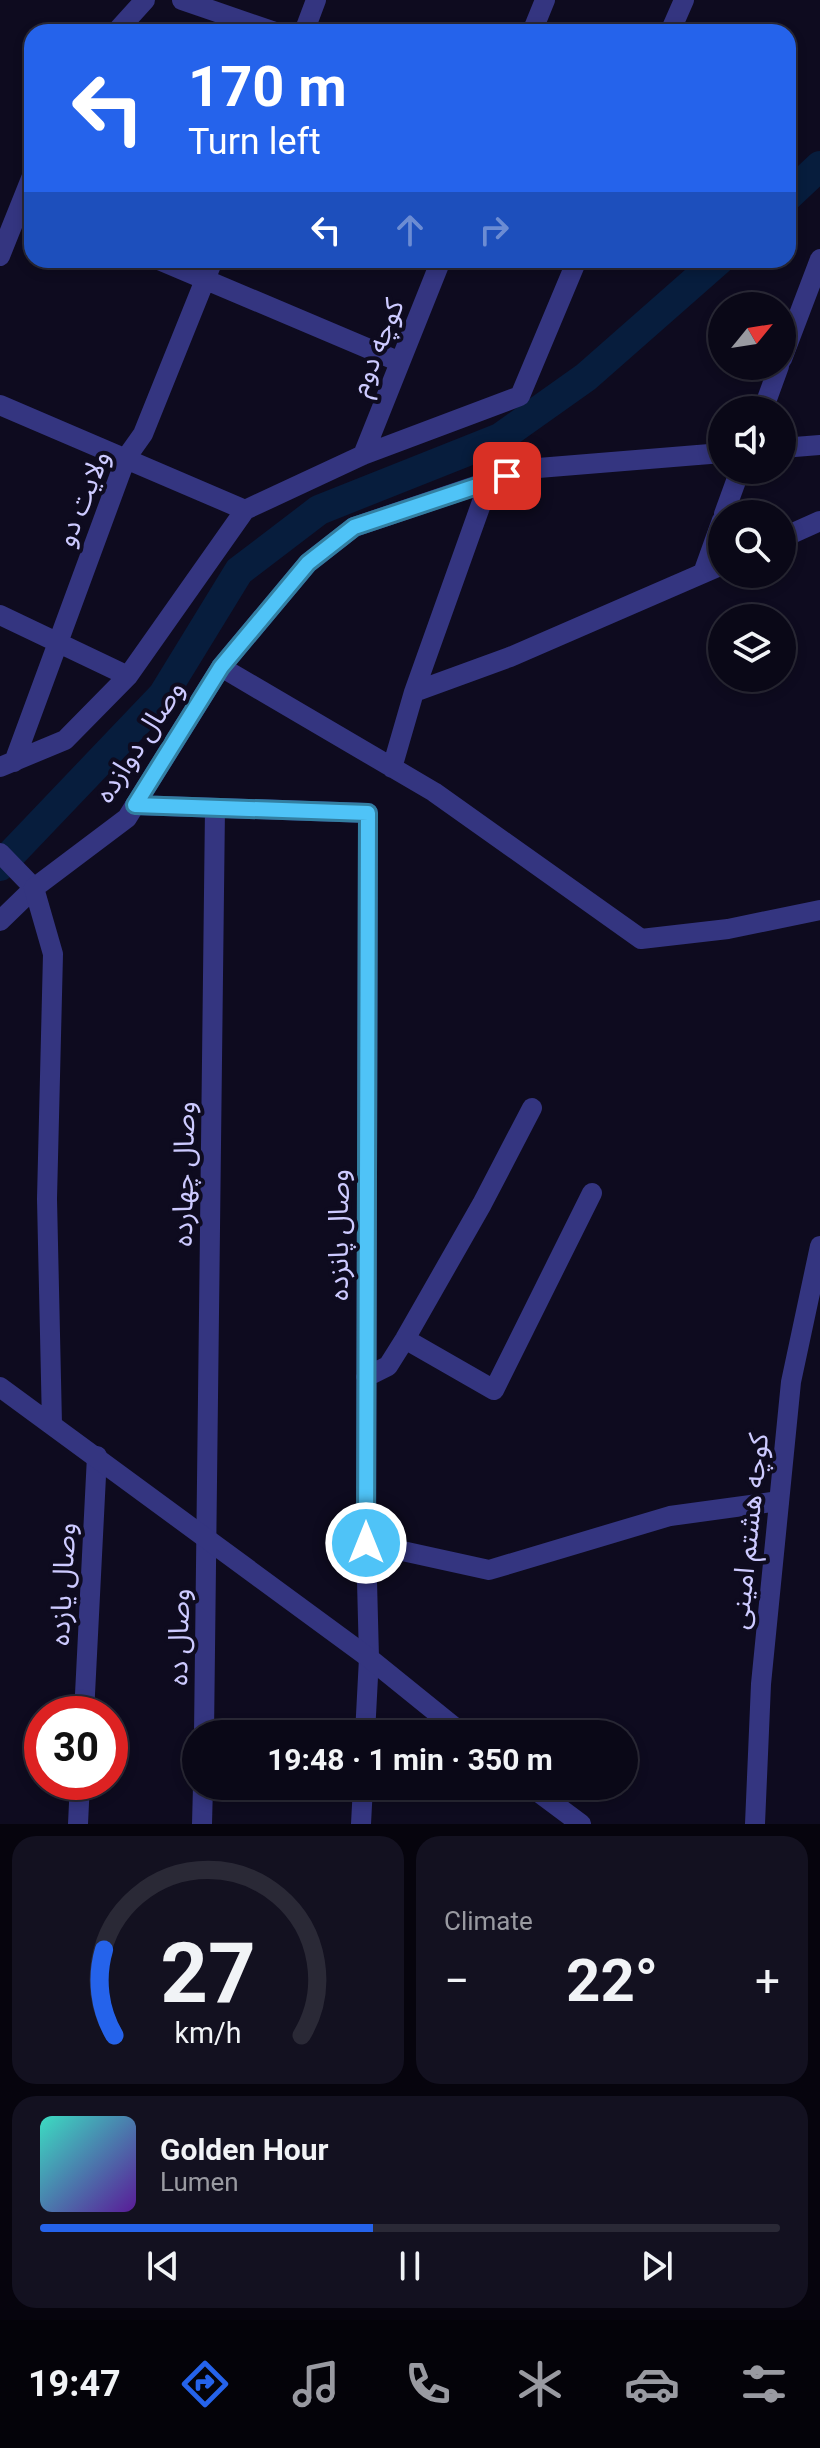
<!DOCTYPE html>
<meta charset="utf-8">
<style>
:root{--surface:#0a0817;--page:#131120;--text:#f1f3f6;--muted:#999aa1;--line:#2a2936;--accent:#2563eb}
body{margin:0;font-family:Roboto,"Noto Sans Arabic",sans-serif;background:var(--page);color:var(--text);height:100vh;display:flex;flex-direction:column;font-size:30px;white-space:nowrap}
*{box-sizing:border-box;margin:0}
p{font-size:26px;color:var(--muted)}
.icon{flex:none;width:44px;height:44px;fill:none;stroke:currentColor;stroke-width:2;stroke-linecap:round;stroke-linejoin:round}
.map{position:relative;height:1824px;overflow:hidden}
.sheet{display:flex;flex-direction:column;gap:12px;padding:12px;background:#06040d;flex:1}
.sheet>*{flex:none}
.guide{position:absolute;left:24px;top:24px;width:772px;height:244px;border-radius:24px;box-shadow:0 4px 12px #0003,0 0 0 2px var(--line);background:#2563eb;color:#fff;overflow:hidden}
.needle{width:52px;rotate:60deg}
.tools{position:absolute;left:708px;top:292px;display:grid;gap:16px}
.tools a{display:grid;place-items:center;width:88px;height:88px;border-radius:50%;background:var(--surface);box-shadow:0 4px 12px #0003,0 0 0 2px var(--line);font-size:40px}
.speed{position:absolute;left:24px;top:1696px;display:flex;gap:16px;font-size:40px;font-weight:700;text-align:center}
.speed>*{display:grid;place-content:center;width:104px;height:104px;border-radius:50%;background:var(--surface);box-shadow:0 4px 12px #0003,0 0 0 2px var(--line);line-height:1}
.speed .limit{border:12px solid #d22;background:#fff;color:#111}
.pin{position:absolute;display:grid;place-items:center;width:68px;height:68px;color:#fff;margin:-34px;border-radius:16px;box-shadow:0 4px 12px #0006}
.me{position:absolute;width:88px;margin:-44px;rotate:0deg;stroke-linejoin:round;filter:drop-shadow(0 0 6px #0008)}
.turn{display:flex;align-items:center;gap:28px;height:168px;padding:0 32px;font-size:36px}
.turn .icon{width:104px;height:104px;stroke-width:2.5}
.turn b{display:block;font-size:56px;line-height:68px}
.lanes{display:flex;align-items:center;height:76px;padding:0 32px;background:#0003;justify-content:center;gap:40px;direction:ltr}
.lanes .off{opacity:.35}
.big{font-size:60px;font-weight:700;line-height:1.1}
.sheet .card{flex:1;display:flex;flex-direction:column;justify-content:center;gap:12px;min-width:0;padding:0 28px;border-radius:24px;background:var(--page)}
.sheet .dial{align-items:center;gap:0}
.dial svg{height:208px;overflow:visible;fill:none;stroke:var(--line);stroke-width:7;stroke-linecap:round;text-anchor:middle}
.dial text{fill:var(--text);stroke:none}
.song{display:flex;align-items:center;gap:24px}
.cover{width:96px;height:96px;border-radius:12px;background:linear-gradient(135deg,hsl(170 70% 55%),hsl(270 70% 35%))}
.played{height:8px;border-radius:4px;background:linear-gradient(90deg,var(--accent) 45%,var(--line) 45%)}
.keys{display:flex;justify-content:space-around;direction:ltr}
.heat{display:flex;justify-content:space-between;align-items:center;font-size:44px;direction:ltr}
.sheet .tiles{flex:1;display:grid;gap:12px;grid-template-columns:1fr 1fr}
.card:last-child{grid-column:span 2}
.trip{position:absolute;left:182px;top:1720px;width:456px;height:80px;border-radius:40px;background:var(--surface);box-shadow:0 4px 12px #0003,0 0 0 2px var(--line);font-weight:700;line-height:80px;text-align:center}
.menu{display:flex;height:128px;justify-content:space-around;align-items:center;background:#040309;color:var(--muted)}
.menu .icon{width:56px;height:56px}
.menu .active{color:var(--accent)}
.menu b{font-size:36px;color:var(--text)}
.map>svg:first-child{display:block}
</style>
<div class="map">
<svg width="820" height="1824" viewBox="0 0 820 1824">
<rect width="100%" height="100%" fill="#0e0b1f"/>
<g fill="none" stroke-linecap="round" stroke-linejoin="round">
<!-- canal -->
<path stroke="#071d3d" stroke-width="30" d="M788,196l32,-30
M0,866l163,-171 76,-124 80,-61 181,-72 86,-61 133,-117"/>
<!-- minor -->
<path stroke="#343580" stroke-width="20" d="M182,0l93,32
M304,32l12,-32
M532,32l13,-32
M670,32l14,-32
M159,260l241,102
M782,359l38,-100
M0,405l245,105
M763,410l16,-44
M363,455l78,-195
M724,514l16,-44
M782,538l38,-17
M703,573l19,-53
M0,615l128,61
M221,667l213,125 207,147 87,-10 92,-19
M414,692l96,-35 212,-92
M14,762l112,-304 17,-24 70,-174
M0,767l65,-27 63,-64 117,-166 118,-55 157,-59 57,-136
M392,768l22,-76 75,-210
M135,805l233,8 -2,730 3,115 -4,76
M0,853l34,35 -34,33
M405,1339l89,51 98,-197
M366,1377l22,-11 17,-27 77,-135 50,-96
M366,1543l123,27 181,-54 109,-15
M84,1714l13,-258
M204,1734l11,-926
M78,1824l2,-42
M202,1824l1,-38
M361,1824l2,-38"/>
<!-- tertiary -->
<path stroke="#343580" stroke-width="20" d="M116,32l29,-32
M0,256l32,-80
M782,448l38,-3
M0,1387l369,271 94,76
M52,1424l-5,-225 6,-245 -19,-66 93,-70 94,-151 87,-104 46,-36 172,-58 196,-16
M530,1786l51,38
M755,1824l6,-140 30,-302 29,-136"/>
</g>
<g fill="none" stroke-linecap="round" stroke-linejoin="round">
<!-- route casing -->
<g stroke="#337fa1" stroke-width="20">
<path id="route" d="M366,1543l2,-730 -233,-8 86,-138 87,-104 46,-36 153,-51"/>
</g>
<!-- route -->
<use href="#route" stroke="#4fc3f7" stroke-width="14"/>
</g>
<g text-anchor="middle" stroke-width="8" stroke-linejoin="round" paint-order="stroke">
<!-- street labels -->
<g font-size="28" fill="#cdcaff" stroke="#0e0b1f">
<text transform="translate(376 347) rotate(-68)" y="10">کوچه دوم</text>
<text transform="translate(82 498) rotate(-68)" y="10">ولایت دو</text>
<text transform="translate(139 741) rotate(-57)" y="10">وصال دوازده</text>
<text transform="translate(183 1174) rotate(-89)" y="10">وصال چهارده</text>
<text transform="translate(338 1235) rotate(-90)" y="10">وصال پانزده</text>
<text transform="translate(748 1531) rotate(-84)" y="10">کوچه هشتم امینی</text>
<text transform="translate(62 1584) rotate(-87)" y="10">وصال یازده</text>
<text transform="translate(178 1637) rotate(-89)" y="10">وصال ده</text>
</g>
</g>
</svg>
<div class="tools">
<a><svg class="needle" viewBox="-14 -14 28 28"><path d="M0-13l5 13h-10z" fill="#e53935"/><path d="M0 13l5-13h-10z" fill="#999aa1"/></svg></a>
<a><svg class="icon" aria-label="sound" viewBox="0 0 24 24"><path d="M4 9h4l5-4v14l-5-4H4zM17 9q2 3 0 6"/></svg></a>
<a><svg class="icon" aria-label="search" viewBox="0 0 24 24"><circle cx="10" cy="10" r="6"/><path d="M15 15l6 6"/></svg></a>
<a><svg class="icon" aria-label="layers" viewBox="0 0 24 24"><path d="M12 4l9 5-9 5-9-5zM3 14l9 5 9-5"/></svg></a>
</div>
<div class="speed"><div class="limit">30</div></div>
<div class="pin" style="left:507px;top:476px;background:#d93025"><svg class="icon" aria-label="arrive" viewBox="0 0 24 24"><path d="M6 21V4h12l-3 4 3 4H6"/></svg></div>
<svg class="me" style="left:366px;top:1543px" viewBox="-20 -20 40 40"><circle r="17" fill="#4fc3f7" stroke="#fff" stroke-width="3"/><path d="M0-11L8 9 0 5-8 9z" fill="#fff"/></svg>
<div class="trip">19:48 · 1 min · 350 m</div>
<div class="guide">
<div class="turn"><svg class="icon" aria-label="left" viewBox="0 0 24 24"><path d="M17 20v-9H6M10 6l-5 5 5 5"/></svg><div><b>170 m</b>Turn left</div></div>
<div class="lanes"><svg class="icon" aria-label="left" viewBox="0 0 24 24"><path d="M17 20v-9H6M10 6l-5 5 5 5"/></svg><svg class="icon off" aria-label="ahead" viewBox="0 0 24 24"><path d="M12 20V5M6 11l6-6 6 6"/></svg><svg class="icon off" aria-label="right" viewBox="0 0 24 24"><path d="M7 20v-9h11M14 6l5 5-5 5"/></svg></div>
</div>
</div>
<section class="sheet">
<div class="tiles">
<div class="card dial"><svg viewBox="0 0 100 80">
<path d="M14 69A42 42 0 1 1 86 69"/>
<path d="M14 69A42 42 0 0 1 10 36" stroke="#2563eb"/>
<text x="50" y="56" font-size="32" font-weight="700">27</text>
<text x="50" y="72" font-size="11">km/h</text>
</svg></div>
<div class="card"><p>Climate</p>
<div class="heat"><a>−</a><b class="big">22°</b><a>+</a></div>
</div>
<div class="card">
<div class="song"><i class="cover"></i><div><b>Golden Hour</b><p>Lumen</p></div></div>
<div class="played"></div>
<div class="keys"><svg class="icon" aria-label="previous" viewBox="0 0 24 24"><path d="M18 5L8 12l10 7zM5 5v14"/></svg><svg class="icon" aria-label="pause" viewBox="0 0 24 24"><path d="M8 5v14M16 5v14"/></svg><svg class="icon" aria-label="next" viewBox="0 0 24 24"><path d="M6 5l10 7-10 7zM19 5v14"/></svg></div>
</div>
</div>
</section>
<nav class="menu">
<b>19:47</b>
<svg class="icon active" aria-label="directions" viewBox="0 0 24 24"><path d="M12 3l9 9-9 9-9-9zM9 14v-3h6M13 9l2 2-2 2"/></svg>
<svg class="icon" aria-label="music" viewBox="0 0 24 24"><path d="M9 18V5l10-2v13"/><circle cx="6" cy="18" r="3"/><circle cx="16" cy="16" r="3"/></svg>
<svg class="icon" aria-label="phone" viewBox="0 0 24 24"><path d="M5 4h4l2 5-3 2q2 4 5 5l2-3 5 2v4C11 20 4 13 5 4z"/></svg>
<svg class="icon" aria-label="climate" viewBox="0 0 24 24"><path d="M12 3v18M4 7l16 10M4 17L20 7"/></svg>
<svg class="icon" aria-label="car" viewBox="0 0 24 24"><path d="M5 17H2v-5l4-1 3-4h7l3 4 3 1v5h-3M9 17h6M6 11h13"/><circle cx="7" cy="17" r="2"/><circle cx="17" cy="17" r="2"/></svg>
<svg class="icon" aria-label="filters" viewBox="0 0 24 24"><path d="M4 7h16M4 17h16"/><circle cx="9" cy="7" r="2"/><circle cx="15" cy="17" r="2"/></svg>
</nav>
